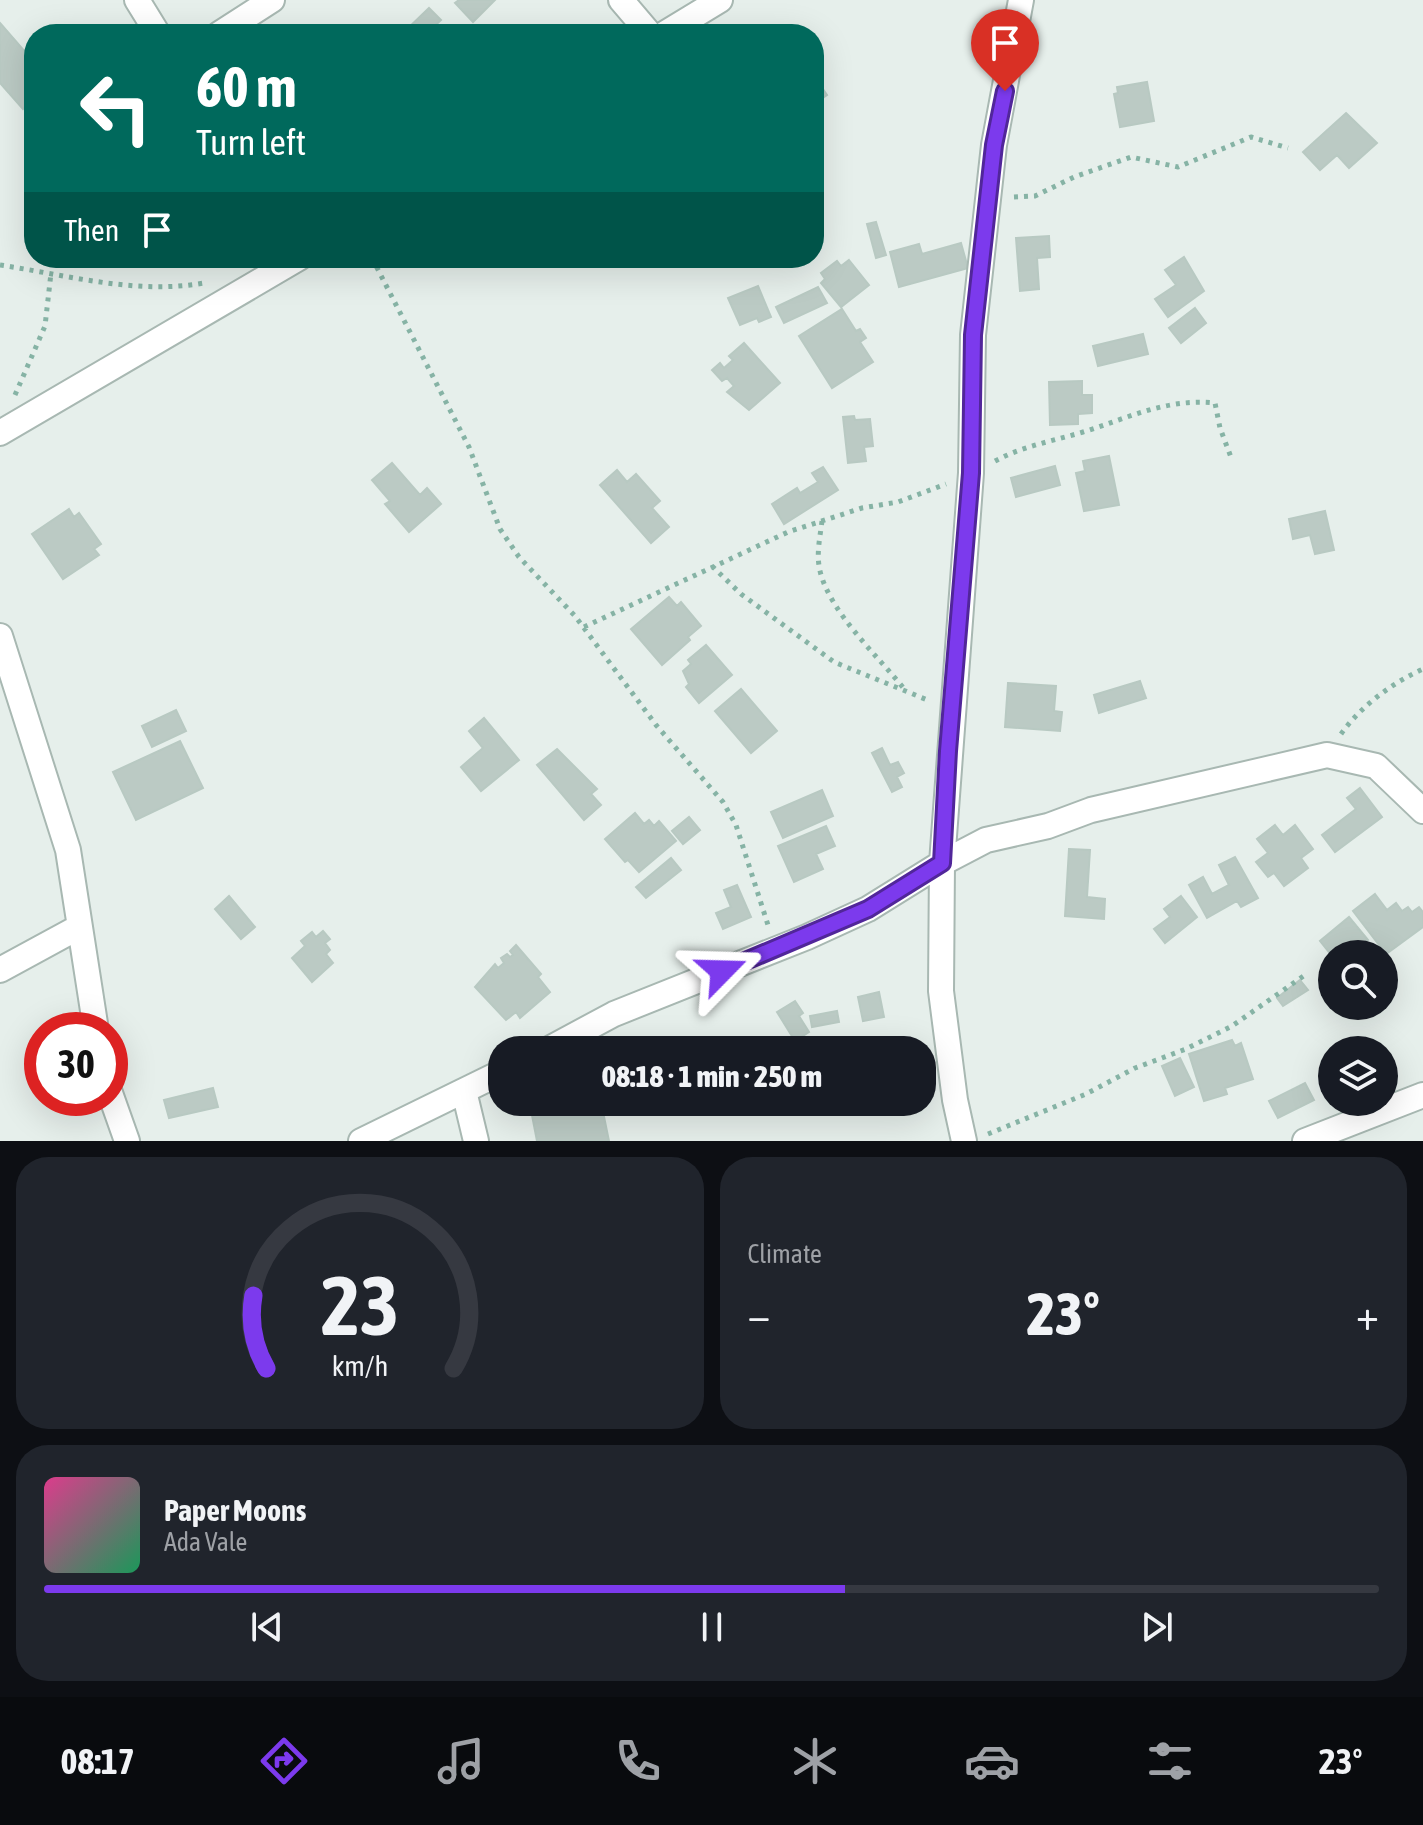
<!DOCTYPE html>
<meta charset="utf-8">
<style>
:root{--surface:#171b24;--page:#20242c;--text:#f1f3f6;--muted:#9ea1a6;--line:#363941;--accent:#7c3aed}
body{margin:0;font-family:"Asap Condensed",sans-serif;background:var(--page);color:var(--text);height:100vh;display:flex;flex-direction:column;font-size:30px;white-space:nowrap}
*{box-sizing:border-box;margin:0}
p{font-size:26px;color:var(--muted)}
.icon{flex:none;width:44px;height:44px;fill:none;stroke:currentColor;stroke-width:2;stroke-linecap:round;stroke-linejoin:round}
.map{position:relative;height:1141px;overflow:hidden}
.drawer{display:flex;flex-direction:column;gap:16px;padding:16px;background:#0d0f14;flex:1}
.drawer>*{flex:none}
.hud{position:absolute;left:24px;top:24px;width:800px;height:244px;border-radius:32px;box-shadow:0 8px 32px #0002;background:#00695c;color:#fff;overflow:hidden}
.tools{position:absolute;left:1318px;top:940px;display:grid;gap:16px}
.tools a{display:grid;place-items:center;width:80px;height:80px;border-radius:50%;background:var(--surface);box-shadow:0 8px 32px #0002;font-size:40px}
.speed{position:absolute;left:24px;top:1012px;display:flex;gap:16px;font-size:40px;font-weight:700;text-align:center}
.speed>*{display:grid;place-content:center;width:104px;height:104px;border-radius:50%;background:var(--surface);box-shadow:0 8px 32px #0002;line-height:1}
.speed .limit{border:12px solid #d22;background:#fff;color:#111}
.pin{position:absolute;display:grid;place-items:center;width:68px;height:68px;color:#fff;margin:-82px -34px;border-radius:50% 50% 50% 0;rotate:-45deg;box-shadow:0 0 8px #0007}
.pin .icon{rotate:45deg}
.me{position:absolute;width:88px;margin:-44px;rotate:68deg;stroke-linejoin:round;filter:drop-shadow(0 0 6px #0008)}
.turn{display:flex;align-items:center;gap:28px;height:168px;padding:0 40px;font-size:36px}
.turn .icon{width:104px;height:104px;stroke-width:2.5}
.turn b{display:block;font-size:56px;line-height:68px}
.then{display:flex;align-items:center;height:76px;padding:0 40px;background:#0003;gap:16px;font-size:30px}
.big{font-size:60px;font-weight:800;line-height:1.1}
.drawer .tile{flex:1;display:flex;flex-direction:column;justify-content:center;gap:12px;min-width:0;padding:0 28px;border-radius:32px;background:var(--page)}
.drawer .dial{align-items:center;gap:0}
.dial svg{height:208px;overflow:visible;fill:none;stroke:var(--line);stroke-width:7;stroke-linecap:round;text-anchor:middle}
.dial text{fill:var(--text);stroke:none}
.song{display:flex;align-items:center;gap:24px}
.cover{width:96px;height:96px;border-radius:12px;background:linear-gradient(135deg,hsl(330 70% 55%),hsl(150 70% 35%))}
.played{height:8px;border-radius:4px;background:linear-gradient(90deg,var(--accent) 60%,var(--line) 60%)}
.keys{display:flex;justify-content:space-around;direction:ltr}
.heat{display:flex;justify-content:space-between;align-items:center;font-size:44px;direction:ltr}
.drawer .tiles{flex:1;display:grid;gap:16px;grid-template-columns:1fr 1fr}
.tile:last-child{grid-column:span 2}
.trip{position:absolute;left:488px;top:1036px;width:448px;height:80px;border-radius:32px;background:var(--surface);box-shadow:0 8px 32px #0002;font-weight:800;line-height:80px;text-align:center}
.tab-bar{display:flex;height:128px;justify-content:space-around;align-items:center;background:#090b0e;color:var(--muted)}
.tab-bar .icon{width:56px;height:56px}
.tab-bar .selected{color:var(--accent)}
.tab-bar b{font-size:36px;color:var(--text)}
.map>svg:first-child{display:block}
</style>
<div class="map">
<svg width="1423" height="1141" viewBox="0 0 1423 1141">
<rect width="100%" height="100%" fill="#e6efeb"/>
<!-- building -->
<path fill="#bbcac4" stroke="#b8c9c2" stroke-width="2" d="M459,0h36l-22,22 -18,-19z
M429,8l12,12 -15,14h-24z
M0,23l34,39v37l-11,10 -23,-26z
M814,76l13,19 -13,9z
M1147,82l7,39 -34,6 -6,-33 4,-1 -1,-6z
M1346,113l31,30 -28,25 -12,-13 -17,15 -17,-18z
M876,222l10,33 -10,3 -9,-34z
M1049,236l1,21 -13,1 2,31 -19,2 -4,-53z
M961,243l7,25 -69,19 -9,-35 29,-8 3,10z
M1184,257l20,34 -36,26 -13,-18 21,-14 -11,-15z
M849,260l20,25 -28,22 -20,-24 4,-4 -4,-6 16,-12 4,5z
M758,286l13,31 -12,5 -2,-4 -17,7 -12,-27z
M818,287l9,16 -43,20 -8,-16z
M1195,308l11,15 -25,20 -12,-15z
M842,309l14,22 4,-2 6,9 -6,4 13,20 -41,26 -33,-52z
M1143,334l5,20 -50,12 -5,-20z
M744,343l36,40 -31,27 -22,-18 7,-6 -7,-8 -5,3 -10,-11 8,-7 4,5 9,-8 -4,-4z
M1082,381v14h10v18l-14,1v10l-28,1 -1,-43z
M854,416l1,4 15,-1 3,27 -9,1 2,14 -18,2 -5,-46z
M1109,456l10,49 -35,6 -8,-38 9,-2 -2,-10z
M392,463l28,32 7,-7 14,16 -32,28 -24,-28 5,-3 -18,-21z
M1055,466l5,19 -44,12 -5,-19z
M823,467l15,23 -54,34 -12,-20 25,-16 3,5 18,-11 -6,-9z
M617,470l10,12 9,-8 24,27 -8,7 17,19 -18,16 -51,-58z
M69,509l5,8 5,-4 22,31 -7,5 5,6 -36,24 -31,-45z
M1325,511l9,39 -19,4 -5,-19 -17,4 -4,-20z
M669,597l8,9 4,-4 20,24 -13,11 2,3 -28,25 -31,-36z
M706,645l26,30 -33,28 -13,-16 3,-3 -6,-13 8,-7 -3,-4z
M1140,681l6,17 -47,15 -5,-18z
M1008,683l48,3 -2,25 8,1 -2,19 -55,-4z
M741,689l36,42 -26,22 -36,-42z
M176,710l10,21 -34,16 -10,-21z
M484,718l35,42 -38,31 -20,-24 22,-19 -14,-17z
M180,741l23,47 -67,32 -23,-48z
M882,748l8,17 8,-3 6,11 -7,4 5,10 -10,5 -20,-39z
M557,749l40,40 -6,5 10,11 -17,15 -47,-55z
M1360,788l22,29 -47,35 -13,-17 34,-26 -9,-11z
M822,790l11,26 -50,22 -12,-26z
M635,813l9,11 5,-4 5,6 5,-5 17,20 -37,31 -11,-12 -3,2 -20,-23z
M689,817l11,13 -17,14 -11,-13z
M1275,825l8,10 12,-10 18,24 -12,9 7,10 -24,18 -10,-13 -6,4 -12,-15 12,-9 -11,-14z
M826,826l9,20 -19,8 7,15 -29,13 -16,-36z
M1069,849l21,1 -3,47 18,2 -1,20 -39,-3z
M1235,857l23,41 -17,9 -4,-6 -30,17 -18,-33 14,-8 9,17 17,-9 -10,-20z
M671,858l10,12 -35,28 -10,-11z
M737,885l14,32 -28,12 -7,-16 15,-6 -7,-17z
M1375,894l12,16 9,-7 6,8 6,-4 4,5 7,-5 4,5v15l-37,27 -33,-43z
M229,896l26,31 -14,12 -26,-30z
M1181,896l16,21 -32,26 -11,-14 16,-12 -6,-8z
M1349,917l19,23 -3,3 4,6 -6,5 -31,2 -12,-15z
M323,931l7,8 -5,4 5,7 -4,4 7,9 -21,19 -20,-24 13,-12 -4,-5 11,-9 4,5z
M516,945l25,29 -3,3 12,15 -30,26 -4,-6 -10,8 -31,-33 20,-23 3,4 6,-5 -3,-5 6,-4 3,3 3,-2 -3,-4z
M1300,980l8,10 -25,16 -6,-8z
M879,992l5,25 -21,4 -5,-24z
M795,1001l8,12 -4,3 10,16 -14,9 -18,-29z
M837,1011l2,11 -27,5 -2,-11z
M1232,1040l3,6 6,-3 12,36 -28,9 2,6 -23,7 -15,-47z
M1180,1058l14,29 -19,9 -13,-30z
M1305,1083l9,17 -36,18 -9,-17z
M213,1088l5,19 -49,11 -5,-18z
M543,1102h58l8,39h-72l-7,-36z"/>
<g fill="none" stroke-linecap="round" stroke-linejoin="round">
<!-- minor casing -->
<g stroke="#a8b8b2" stroke-width="28">
<path id="minor" d="M137,0l21,34
M621,0l29,34
M219,34l53,-34
M664,34l56,-34
M0,433l299,-175
M0,636l68,214 28,180
M0,970l79,-43
M547,1050l67,-36 193,-77 61,-28 74,-46 44,-23 62,-14 43,-16 236,-55 49,11 47,45
M464,1091l12,50
M110,1093l17,48
M361,1141l141,-69
M964,1141l-9,-41 -14,-109 1,-128 29,-390 2,-138 21,-190 27,-145
M1305,1141l118,-46"/>
</g>
<!-- path -->
<path stroke="#86b3a5" stroke-width="5" stroke-dasharray="4 6" stroke-linecap="butt" d="M1014,197l21,-1 39,-19 57,-20 47,10 73,-30 37,11
M372,258l97,189 31,82 19,28 56,59 81,109 67,77 13,23 32,100
M0,265c67,10 136,30 204,18
M15,395l30,-69 6,-53
M995,461c28,-15 58,-20 88,-29 45,-14 84,-34 132,-29l5,25 12,32
M822,521c-2,17 -6,33 -2,50 10,42 59,86 85,119
M712,566l29,28 93,68 96,39
M584,627l204,-95 74,-24 36,-6 48,-18
M1341,734c20,-28 51,-51 82,-65
M988,1134l98,-40 49,-26 51,-19 46,-23 73,-51"/>
<!-- minor -->
<use href="#minor" stroke="#fff" stroke-width="24"/>
</g>
<g fill="none" stroke-linecap="round" stroke-linejoin="round">
<!-- route casing -->
<g stroke="#51269a" stroke-width="20">
<path id="route" d="M722,971l146,-62 74,-46 6,-112 23,-278 2,-138 21,-190 11,-54"/>
</g>
<!-- route -->
<use href="#route" stroke="#7c3aed" stroke-width="14"/>
</g>
</svg>
<div class="tools">
<a><svg class="icon" aria-label="search" viewBox="0 0 24 24"><circle cx="10" cy="10" r="6"/><path d="M15 15l6 6"/></svg></a>
<a><svg class="icon" aria-label="layers" viewBox="0 0 24 24"><path d="M12 4l9 5-9 5-9-5zM3 14l9 5 9-5"/></svg></a>
</div>
<div class="speed"><div class="limit">30</div></div>
<div class="pin" style="left:1005px;top:91px;background:#d93025"><svg class="icon" aria-label="arrive" viewBox="0 0 24 24"><path d="M6 21V4h12l-3 4 3 4H6"/></svg></div>
<svg class="me" style="left:722px;top:971px" viewBox="-20 -20 40 40"><path d="M0-17L14 15 0 8-14 15z" fill="#7c3aed" stroke="#fff" stroke-width="4"/></svg>
<div class="trip">08:18 · 1 min · 250 m</div>
<div class="hud">
<div class="turn"><svg class="icon" aria-label="left" viewBox="0 0 24 24"><path d="M17 20v-9H6M10 6l-5 5 5 5"/></svg><div><b>60 m</b>Turn left</div></div>
<div class="then">Then<svg class="icon" aria-label="arrive" viewBox="0 0 24 24"><path d="M6 21V4h12l-3 4 3 4H6"/></svg></div>
</div>
</div>
<section class="drawer">
<div class="tiles">
<div class="tile dial"><svg viewBox="0 0 100 80">
<path d="M14 69A42 42 0 1 1 86 69"/>
<path d="M14 69A42 42 0 0 1 9 41" stroke="#7c3aed"/>
<text x="50" y="56" font-size="32" font-weight="700">23</text>
<text x="50" y="72" font-size="11">km/h</text>
</svg></div>
<div class="tile"><p>Climate</p>
<div class="heat"><a>−</a><b class="big">23°</b><a>+</a></div>
</div>
<div class="tile">
<div class="song"><i class="cover"></i><div><b>Paper Moons</b><p>Ada Vale</p></div></div>
<div class="played"></div>
<div class="keys"><svg class="icon" aria-label="previous" viewBox="0 0 24 24"><path d="M18 5L8 12l10 7zM5 5v14"/></svg><svg class="icon" aria-label="pause" viewBox="0 0 24 24"><path d="M8 5v14M16 5v14"/></svg><svg class="icon" aria-label="next" viewBox="0 0 24 24"><path d="M6 5l10 7-10 7zM19 5v14"/></svg></div>
</div>
</div>
</section>
<nav class="tab-bar">
<b>08:17</b>
<svg class="icon selected" aria-label="directions" viewBox="0 0 24 24"><path d="M12 3l9 9-9 9-9-9zM9 14v-3h6M13 9l2 2-2 2"/></svg>
<svg class="icon" aria-label="music" viewBox="0 0 24 24"><path d="M9 18V5l10-2v13"/><circle cx="6" cy="18" r="3"/><circle cx="16" cy="16" r="3"/></svg>
<svg class="icon" aria-label="phone" viewBox="0 0 24 24"><path d="M5 4h4l2 5-3 2q2 4 5 5l2-3 5 2v4C11 20 4 13 5 4z"/></svg>
<svg class="icon" aria-label="climate" viewBox="0 0 24 24"><path d="M12 3v18M4 7l16 10M4 17L20 7"/></svg>
<svg class="icon" aria-label="car" viewBox="0 0 24 24"><path d="M5 17H2v-5l4-1 3-4h7l3 4 3 1v5h-3M9 17h6M6 11h13"/><circle cx="7" cy="17" r="2"/><circle cx="17" cy="17" r="2"/></svg>
<svg class="icon" aria-label="filters" viewBox="0 0 24 24"><path d="M4 7h16M4 17h16"/><circle cx="9" cy="7" r="2"/><circle cx="15" cy="17" r="2"/></svg>
<b>23°</b>
</nav>
